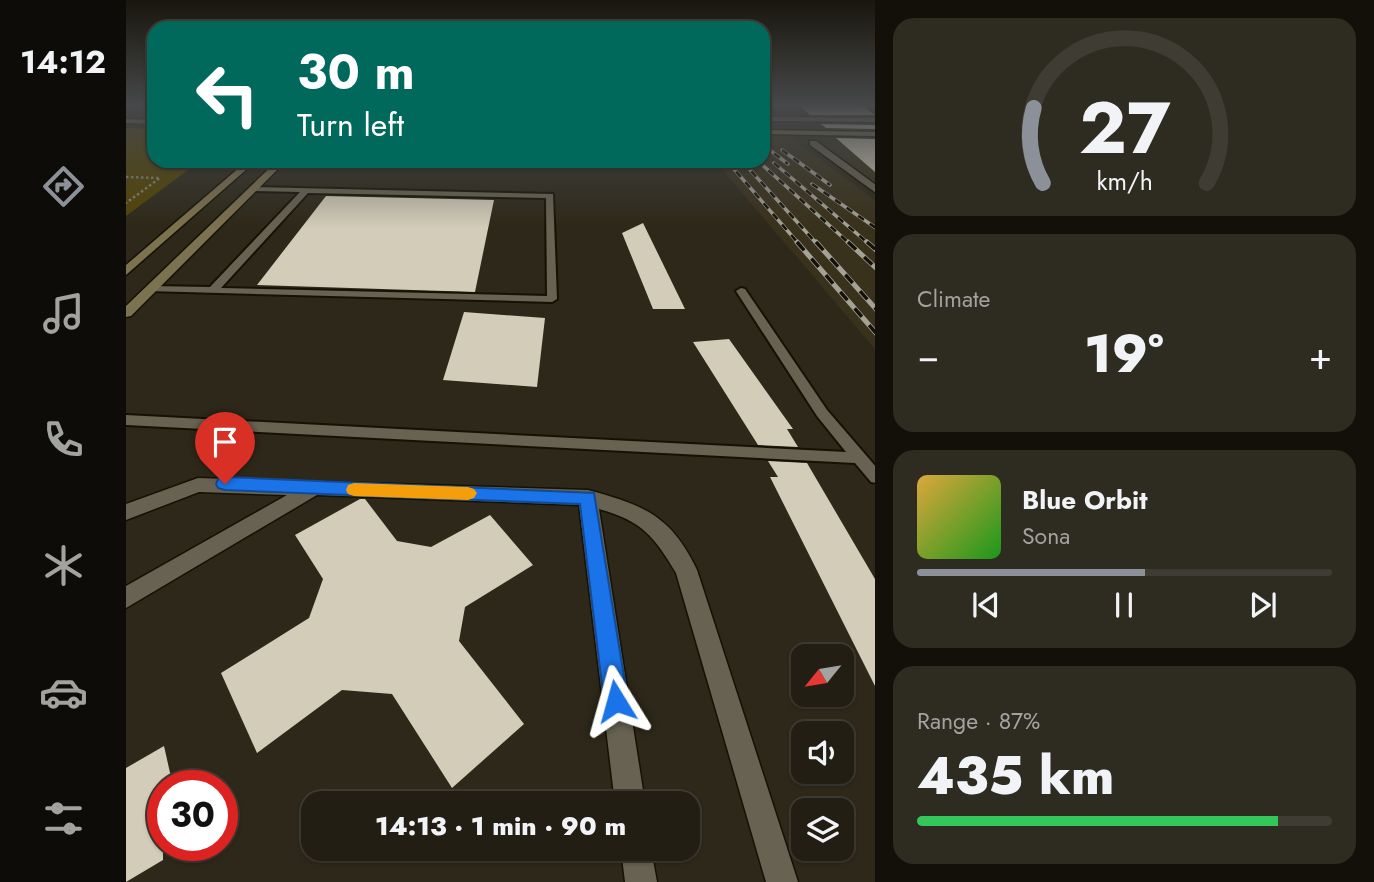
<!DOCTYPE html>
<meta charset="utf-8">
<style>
:root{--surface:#221e13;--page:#2e2b21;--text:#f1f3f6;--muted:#a2a2a0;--line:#3f3c33;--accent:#8c9099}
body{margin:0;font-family:Jost,sans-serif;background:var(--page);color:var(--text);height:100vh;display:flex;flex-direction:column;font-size:26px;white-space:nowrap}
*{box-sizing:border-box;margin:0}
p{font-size:23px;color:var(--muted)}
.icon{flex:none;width:38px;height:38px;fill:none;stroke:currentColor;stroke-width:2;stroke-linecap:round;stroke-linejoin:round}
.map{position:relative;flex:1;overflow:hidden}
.drawer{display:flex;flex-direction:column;gap:18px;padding:18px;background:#13100a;width:499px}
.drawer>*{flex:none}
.hud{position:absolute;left:21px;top:21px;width:623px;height:147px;border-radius:21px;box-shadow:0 2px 5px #0004,0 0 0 2px var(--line);background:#00695c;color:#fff;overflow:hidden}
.needle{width:46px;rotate:240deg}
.fabs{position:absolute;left:665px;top:644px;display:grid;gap:14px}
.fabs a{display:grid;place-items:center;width:63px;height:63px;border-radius:14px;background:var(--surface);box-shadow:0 2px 5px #0004,0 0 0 2px var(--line);font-size:35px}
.speed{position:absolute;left:21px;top:770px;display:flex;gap:14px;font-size:35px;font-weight:700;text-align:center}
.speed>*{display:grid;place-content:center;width:91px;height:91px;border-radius:50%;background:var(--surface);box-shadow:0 2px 5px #0004,0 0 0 2px var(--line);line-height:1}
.speed .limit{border:10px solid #d22;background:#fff;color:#111}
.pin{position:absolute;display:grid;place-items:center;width:60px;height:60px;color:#fff;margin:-72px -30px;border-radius:50% 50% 50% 0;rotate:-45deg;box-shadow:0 0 7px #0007}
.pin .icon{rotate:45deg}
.me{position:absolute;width:77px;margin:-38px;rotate:352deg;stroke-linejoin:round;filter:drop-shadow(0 0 5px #0008)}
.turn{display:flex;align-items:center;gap:24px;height:147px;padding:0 35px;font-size:32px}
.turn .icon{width:91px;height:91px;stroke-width:2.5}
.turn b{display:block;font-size:49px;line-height:60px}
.big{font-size:52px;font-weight:800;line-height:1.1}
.drawer .widget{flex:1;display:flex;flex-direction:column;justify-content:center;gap:10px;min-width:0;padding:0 24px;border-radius:21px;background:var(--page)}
.drawer .dial{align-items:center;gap:0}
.dial svg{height:182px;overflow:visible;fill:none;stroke:var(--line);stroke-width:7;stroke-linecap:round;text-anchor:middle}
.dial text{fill:var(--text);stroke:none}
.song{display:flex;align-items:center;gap:21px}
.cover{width:84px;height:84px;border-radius:10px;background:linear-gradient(135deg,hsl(40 70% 55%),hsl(120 70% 35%))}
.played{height:7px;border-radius:4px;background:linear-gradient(90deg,var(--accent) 55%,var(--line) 55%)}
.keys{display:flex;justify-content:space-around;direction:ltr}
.heat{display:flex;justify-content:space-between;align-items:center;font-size:38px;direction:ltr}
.charge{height:10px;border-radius:5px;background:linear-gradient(90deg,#34c759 87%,var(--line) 0)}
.trip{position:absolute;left:175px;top:791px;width:399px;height:70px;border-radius:21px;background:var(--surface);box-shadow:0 2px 5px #0004,0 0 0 2px var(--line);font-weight:800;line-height:70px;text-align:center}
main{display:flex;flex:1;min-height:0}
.menu{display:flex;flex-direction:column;width:126px;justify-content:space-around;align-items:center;background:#0e0c08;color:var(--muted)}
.menu .icon{width:49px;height:49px}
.menu .current{color:var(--accent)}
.menu b{font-size:32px;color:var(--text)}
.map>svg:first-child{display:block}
</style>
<main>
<nav class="menu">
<b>14:12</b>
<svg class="icon current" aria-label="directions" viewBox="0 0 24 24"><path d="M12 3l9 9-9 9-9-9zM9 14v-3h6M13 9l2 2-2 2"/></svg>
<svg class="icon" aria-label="music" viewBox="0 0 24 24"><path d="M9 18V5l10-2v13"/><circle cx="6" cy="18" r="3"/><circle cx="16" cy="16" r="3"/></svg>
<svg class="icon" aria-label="phone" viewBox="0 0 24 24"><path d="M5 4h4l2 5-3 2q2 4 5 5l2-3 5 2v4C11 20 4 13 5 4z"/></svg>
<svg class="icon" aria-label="climate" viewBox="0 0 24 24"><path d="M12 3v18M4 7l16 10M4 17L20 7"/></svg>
<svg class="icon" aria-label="car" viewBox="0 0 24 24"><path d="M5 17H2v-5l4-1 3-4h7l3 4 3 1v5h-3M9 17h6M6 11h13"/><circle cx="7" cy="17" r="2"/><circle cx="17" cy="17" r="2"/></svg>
<svg class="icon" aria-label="filters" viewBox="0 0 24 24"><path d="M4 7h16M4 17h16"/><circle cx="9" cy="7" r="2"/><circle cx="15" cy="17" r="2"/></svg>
</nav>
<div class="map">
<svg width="750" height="882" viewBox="0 0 750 882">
<rect width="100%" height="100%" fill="#2d2819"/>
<!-- built -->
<path fill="#38311b" d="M637,117l112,83v149l-160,-188h48z
M685,143l64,2v43z"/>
<!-- green -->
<path fill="#544402" d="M0,128l28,1v32h46l-74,55z"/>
<!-- building -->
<path fill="#d2ccb9" d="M672,104h62l15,11h-65z
M695,124l54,1v4l-49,-1z
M710,138l39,1v33z
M200,196l168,4 -19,92 -218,-7z
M517,223l42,86h-32l-31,-76z
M338,312l81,6 -8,69 -94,-7z
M603,339l64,90h-6l11,18 -40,-2 -65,-103z
M642,461l39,2 68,116v107l-105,-209h8z
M234,499h5l32,42 34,6 59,-32 43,50 -68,42 -6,34 65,83 -72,64 -60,-94 -50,-4 -85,63 -36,-80 88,-55 14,-39 -28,-44z
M38,746l9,40h-10v74l-37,22v-114z"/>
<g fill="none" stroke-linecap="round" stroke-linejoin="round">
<!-- lane casing -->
<g stroke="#151104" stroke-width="4">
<path id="lane" d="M125,187l302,7 4,105 -5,3 -405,-11v-4l4,-1 59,1 90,-95 -46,-1 -4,-2zM182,193l238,5 1,98 -326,-8z
M615,288l4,1 82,121 49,57v16l-5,-1 -16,-19 -729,-38v-10l720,37 -29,-36 -81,-125z"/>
</g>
<!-- street casing -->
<g stroke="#151104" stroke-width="3">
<path id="street" d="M637,114l8,3 105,1v4l-106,-1 -7,-2z
M684,141h6l60,44v8l-66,-48z
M72,478l390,12c55,15 83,25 109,80l101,312h-32l-90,-309c-22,-37 -34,-52 -77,-64l46,294h-30l-36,-298 -262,-10 -191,113v-22l161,-91 -88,-3 -73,28v-16z
M495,849h30l6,33h-32z"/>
</g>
<!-- secondary casing -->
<g stroke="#151104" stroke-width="3">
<path id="secondary" d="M0,119l28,1v4l-28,-1z
M637,130l113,2v4l-113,-2z
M121,161h9l-130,114v-10z
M151,161h9l-155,155 -5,1v-11z"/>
</g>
<!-- path -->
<path stroke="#888478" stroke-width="2.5" stroke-dasharray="2.5 2.5" stroke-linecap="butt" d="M0,177l34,1 -34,25"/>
<!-- lane -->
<use href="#lane" fill="#676251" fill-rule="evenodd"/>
<!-- street -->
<use href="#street" fill="#676251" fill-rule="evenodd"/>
<!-- secondary -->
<use href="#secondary" fill="#7d724f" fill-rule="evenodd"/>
<!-- rail-far1 casing -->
<g stroke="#a4a195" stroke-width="3.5">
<path id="rail-far1" d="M637,145l25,19
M656,150l48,35
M601,161l72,83
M616,161l75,83
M632,161l92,83
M648,163l95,81
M686,184l64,44"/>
</g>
<!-- rail casing -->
<g stroke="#a4a195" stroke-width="5">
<path id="rail" d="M671,242l79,91
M690,242l60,67
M722,242l28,26
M741,242l9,8"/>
</g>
<!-- rail-far1 -->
<use href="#rail-far1" stroke="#13110a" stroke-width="2.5" stroke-dasharray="7" stroke-linecap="butt"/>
<!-- rail -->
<use href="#rail" stroke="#13110a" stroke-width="3.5" stroke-dasharray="11" stroke-linecap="butt"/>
</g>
<!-- sky -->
<linearGradient id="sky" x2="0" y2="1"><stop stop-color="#19160e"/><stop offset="0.46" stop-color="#464849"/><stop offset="1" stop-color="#464849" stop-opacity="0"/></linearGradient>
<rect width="750" height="228" fill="url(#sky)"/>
<!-- route -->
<path fill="#1a73e8" stroke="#114b97" stroke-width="2" d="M99,477l369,16 34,208 -4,9 -8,3 -8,-3 -4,-9 -24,-197 -355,-14 -7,-2 -2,-4 2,-5z"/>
<!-- slow -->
<path fill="#f59e0b" d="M228,483l114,4 6,2 3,4 -3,5 -6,2 -114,-4 -6,-2 -2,-4 2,-5z"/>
</svg>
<div class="fabs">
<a><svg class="needle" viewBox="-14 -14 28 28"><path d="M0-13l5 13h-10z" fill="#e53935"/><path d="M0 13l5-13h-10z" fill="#a2a2a0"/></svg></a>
<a><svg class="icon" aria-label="sound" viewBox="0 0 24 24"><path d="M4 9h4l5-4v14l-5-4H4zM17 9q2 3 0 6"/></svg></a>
<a><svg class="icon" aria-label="layers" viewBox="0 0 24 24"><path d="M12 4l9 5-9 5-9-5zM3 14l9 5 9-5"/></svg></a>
</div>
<div class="speed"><div class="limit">30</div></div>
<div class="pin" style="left:99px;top:484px;background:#d93025"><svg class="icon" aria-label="arrive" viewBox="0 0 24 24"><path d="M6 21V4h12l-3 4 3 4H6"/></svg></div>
<svg class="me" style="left:490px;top:701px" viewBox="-20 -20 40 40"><path d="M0-17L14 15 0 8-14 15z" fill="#1a73e8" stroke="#fff" stroke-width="4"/></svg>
<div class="trip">14:13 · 1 min · 90 m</div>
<div class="hud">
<div class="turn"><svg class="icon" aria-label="left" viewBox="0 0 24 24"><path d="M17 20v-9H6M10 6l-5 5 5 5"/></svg><div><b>30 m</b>Turn left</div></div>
</div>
</div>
<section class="drawer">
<div class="widget dial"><svg viewBox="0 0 100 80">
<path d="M14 69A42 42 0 1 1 86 69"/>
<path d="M14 69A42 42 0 0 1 10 36" stroke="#8c9099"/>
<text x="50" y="56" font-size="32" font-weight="700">27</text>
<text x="50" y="72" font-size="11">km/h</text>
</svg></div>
<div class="widget"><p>Climate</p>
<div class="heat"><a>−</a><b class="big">19°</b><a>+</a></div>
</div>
<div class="widget">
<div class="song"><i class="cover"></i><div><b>Blue Orbit</b><p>Sona</p></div></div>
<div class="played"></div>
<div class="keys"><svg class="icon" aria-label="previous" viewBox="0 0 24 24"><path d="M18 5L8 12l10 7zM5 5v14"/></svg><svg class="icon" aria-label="pause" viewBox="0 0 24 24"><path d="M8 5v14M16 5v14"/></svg><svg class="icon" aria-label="next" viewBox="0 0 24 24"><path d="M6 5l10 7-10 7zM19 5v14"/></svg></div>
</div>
<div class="widget"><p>Range · 87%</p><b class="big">435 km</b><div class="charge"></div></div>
</section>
</main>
